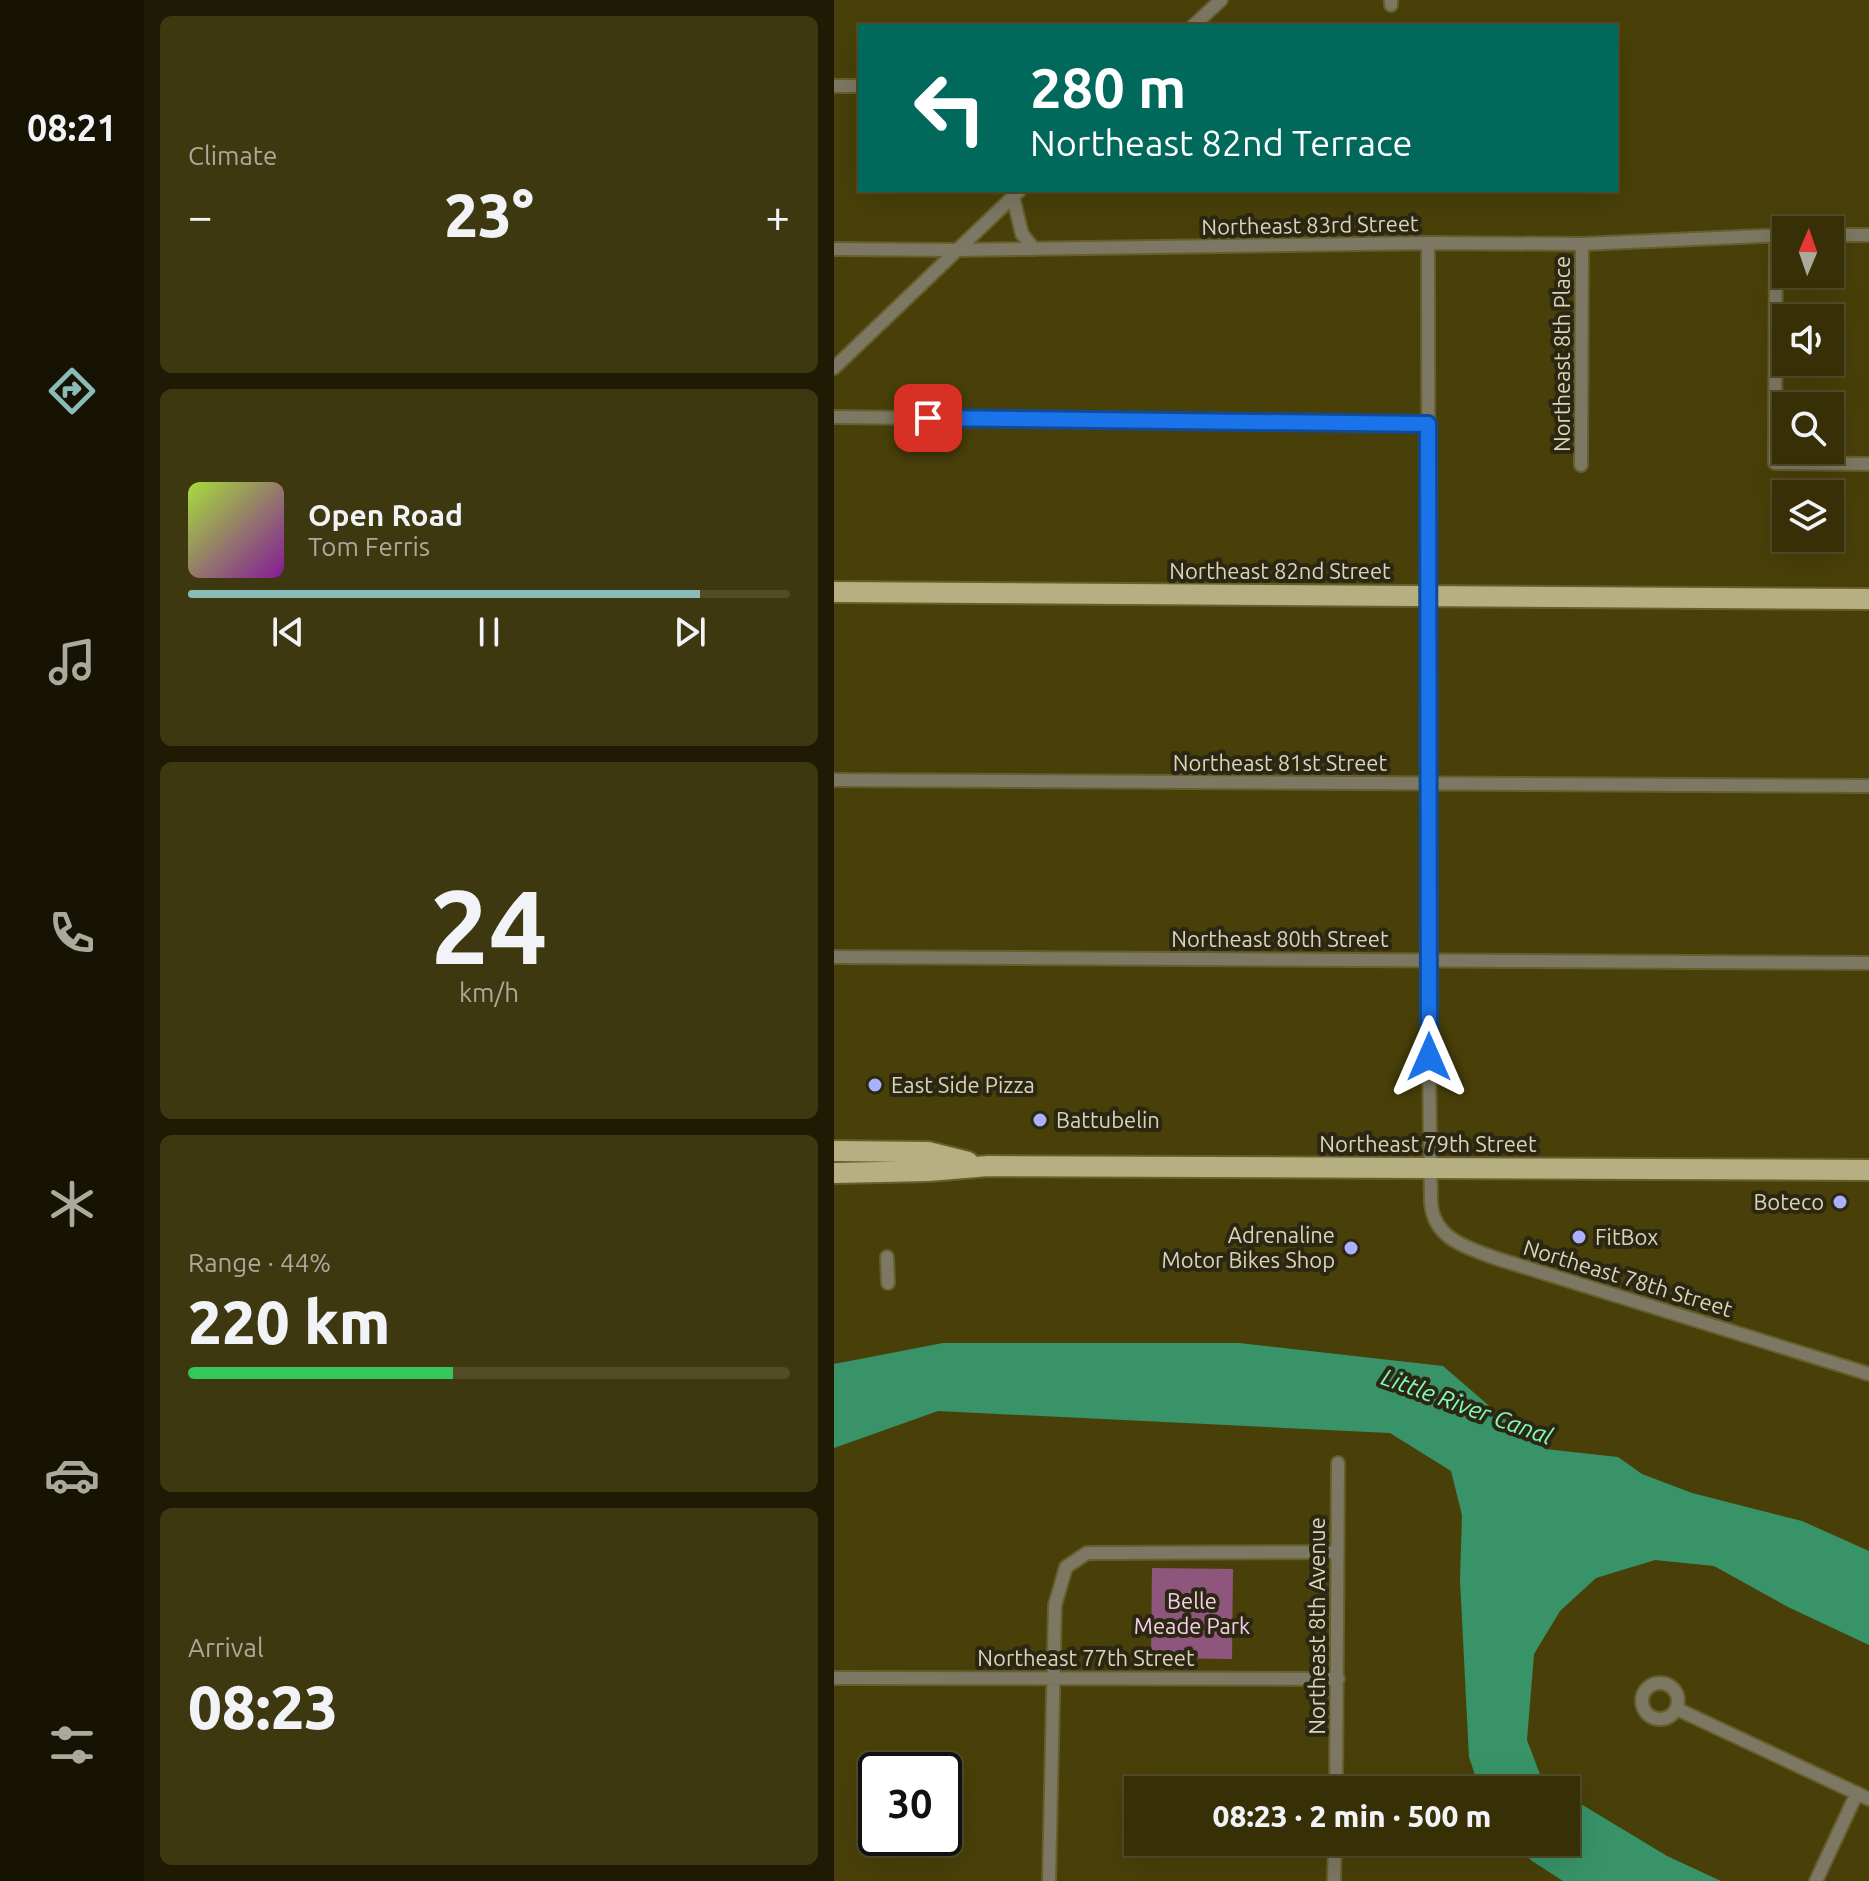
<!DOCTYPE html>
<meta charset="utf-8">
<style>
:root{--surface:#373007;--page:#3e3811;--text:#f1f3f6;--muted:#aaa99b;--line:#514b28;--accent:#8bbbb9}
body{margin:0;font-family:Ubuntu,sans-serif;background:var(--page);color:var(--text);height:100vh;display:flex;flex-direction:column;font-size:30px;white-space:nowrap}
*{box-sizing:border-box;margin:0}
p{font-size:26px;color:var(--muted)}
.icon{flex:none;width:44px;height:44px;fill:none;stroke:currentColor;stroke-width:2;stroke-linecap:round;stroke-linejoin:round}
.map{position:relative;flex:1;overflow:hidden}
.drawer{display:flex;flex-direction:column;gap:16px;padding:16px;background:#1e1a04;width:690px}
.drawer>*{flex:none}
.hud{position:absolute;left:24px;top:24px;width:760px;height:168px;border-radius:0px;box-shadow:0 8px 32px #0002,0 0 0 2px var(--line);background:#00695c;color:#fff;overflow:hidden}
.needle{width:52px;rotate:2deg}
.buttons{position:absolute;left:938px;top:216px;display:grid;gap:16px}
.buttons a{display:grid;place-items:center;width:72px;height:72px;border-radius:0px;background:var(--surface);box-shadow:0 8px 32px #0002,0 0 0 2px var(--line);font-size:40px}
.speed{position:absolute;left:24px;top:1752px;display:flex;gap:16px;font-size:40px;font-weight:700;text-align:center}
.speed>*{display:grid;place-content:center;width:104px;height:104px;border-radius:50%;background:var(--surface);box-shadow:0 8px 32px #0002,0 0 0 2px var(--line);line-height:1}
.speed .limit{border:4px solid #111;border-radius:12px;background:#fff;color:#111}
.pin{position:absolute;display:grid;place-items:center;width:68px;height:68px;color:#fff;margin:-34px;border-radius:16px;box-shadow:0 4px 12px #0006}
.me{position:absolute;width:88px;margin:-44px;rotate:0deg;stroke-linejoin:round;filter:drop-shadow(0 0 6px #0008)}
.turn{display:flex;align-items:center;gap:28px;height:168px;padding:0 40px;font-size:36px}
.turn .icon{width:104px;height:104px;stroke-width:2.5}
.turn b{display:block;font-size:56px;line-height:68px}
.big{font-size:60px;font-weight:800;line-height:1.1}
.drawer .tile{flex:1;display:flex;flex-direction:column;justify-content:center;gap:12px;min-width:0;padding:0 28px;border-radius:12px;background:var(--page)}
.drawer .dial{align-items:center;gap:0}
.dial b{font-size:104px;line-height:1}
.song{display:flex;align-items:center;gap:24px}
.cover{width:96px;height:96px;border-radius:12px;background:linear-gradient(135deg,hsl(80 70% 55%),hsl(290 70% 35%))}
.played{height:8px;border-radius:4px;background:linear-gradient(90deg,var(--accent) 85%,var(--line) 85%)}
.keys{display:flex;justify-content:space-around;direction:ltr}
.heat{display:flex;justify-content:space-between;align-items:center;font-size:44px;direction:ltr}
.charge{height:12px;border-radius:6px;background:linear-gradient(90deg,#34c759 44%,var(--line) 0)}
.trip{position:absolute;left:290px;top:1776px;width:456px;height:80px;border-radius:0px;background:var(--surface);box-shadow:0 8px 32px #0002,0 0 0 2px var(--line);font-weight:800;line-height:80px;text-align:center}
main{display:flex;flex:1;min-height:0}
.menu{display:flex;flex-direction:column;width:144px;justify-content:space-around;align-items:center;background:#161303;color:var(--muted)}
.menu .icon{width:56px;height:56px}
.menu .current{color:var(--accent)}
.menu b{font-size:36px;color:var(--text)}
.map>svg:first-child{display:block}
</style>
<main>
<nav class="menu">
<b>08:21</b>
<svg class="icon current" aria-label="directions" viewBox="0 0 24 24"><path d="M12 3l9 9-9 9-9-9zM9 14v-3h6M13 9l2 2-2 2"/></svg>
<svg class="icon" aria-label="music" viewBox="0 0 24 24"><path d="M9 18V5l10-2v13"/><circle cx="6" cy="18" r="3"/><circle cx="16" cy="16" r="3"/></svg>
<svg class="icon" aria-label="phone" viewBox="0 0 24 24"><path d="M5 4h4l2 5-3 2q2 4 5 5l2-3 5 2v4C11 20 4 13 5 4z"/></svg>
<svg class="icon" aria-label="climate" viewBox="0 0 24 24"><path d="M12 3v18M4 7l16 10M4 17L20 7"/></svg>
<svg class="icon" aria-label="car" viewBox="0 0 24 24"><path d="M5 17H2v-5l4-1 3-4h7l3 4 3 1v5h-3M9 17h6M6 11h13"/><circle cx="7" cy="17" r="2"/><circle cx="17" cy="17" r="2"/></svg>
<svg class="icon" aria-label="filters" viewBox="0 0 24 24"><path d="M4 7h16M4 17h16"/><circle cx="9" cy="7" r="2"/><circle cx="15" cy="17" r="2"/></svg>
</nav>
<section class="drawer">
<div class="tile"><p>Climate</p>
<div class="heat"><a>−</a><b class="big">23°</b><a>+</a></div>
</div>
<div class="tile">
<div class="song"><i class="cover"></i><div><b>Open Road</b><p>Tom Ferris</p></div></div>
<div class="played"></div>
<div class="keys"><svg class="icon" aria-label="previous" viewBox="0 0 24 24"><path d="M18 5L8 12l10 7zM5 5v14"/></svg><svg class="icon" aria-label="pause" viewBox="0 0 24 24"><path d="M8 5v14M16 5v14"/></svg><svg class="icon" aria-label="next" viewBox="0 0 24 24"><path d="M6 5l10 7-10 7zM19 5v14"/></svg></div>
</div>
<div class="tile dial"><b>24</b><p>km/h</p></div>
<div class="tile"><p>Range · 44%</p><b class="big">220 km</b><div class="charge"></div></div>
<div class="tile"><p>Arrival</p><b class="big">08:23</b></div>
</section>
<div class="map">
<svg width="1035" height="1881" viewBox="0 0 1035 1881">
<rect width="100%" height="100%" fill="#494009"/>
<!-- green -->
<path fill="#8e567d" d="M318,1568l81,1 -1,90 -81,-1z"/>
<!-- water -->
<path fill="#389468" d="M109,1343h296l204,23 66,57 36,26 73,8 24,17 50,19 110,28 67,30v94l-81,-38 -74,-41 -59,-6 -59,18 -36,33 -26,43 -7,86 14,37 18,13h-79l-11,-33 -9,-177 2,-65 -11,-44 -61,-38 -452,-22 -104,37v-84z
M732,1795l101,61 54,25h-158l-31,-20 -19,-19h53z"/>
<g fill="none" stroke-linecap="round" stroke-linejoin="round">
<!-- street casing -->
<g stroke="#665e2c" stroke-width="16">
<path id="street" d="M557,0v5
M359,26l28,-26
M0,86h26
M179,197l9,37 12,15
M996,235h39
M942,236l-1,227 94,1
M594,243l1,814
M0,249l123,1 471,-7 154,1 204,-9
M0,368l186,-178
M0,417l594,7
M747,465l1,-221
M0,780l1035,6
M0,957l1035,6
M595,1065l2,138c3,36 35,44 64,55l374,116
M53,1257l1,26
M0,1678l504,1
M808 1701a18 18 0 1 1 36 0a18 18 0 1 1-36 0Z
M843,1709l192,90
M502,1790l2,-327
M215,1881l6,-276 11,-38 21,-14 250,-1
M500,1881l1,-39
M982,1881l41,-88"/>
</g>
<!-- primary casing -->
<g stroke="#665e2c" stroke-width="24">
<path id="primary" d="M0,592l1035,7
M0,1151l94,1 40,10
M0,1173l94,-2 60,-5 881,4"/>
</g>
<!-- street -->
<use href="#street" stroke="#7c7863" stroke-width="12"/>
<!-- primary -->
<use href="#primary" stroke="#b6af82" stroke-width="20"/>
</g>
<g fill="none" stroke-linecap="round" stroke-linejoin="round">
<!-- route casing -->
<g stroke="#114b97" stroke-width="20">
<path id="route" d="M94,418l500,6 1,633"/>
</g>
<!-- route -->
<use href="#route" stroke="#1a73e8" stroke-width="14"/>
</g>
<!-- markers -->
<g fill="#a9b0fc" stroke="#2b2712" stroke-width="3">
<circle cx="41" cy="1085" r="8"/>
<circle cx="206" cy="1120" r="8"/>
<circle cx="1006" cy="1202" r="8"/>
<circle cx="745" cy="1237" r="8"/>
<circle cx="517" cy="1248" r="8"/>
</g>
<g text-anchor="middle" stroke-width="8" stroke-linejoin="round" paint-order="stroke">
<!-- street labels -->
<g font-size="22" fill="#d9d5ba" stroke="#2b2712">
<text transform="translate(476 225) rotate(-1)" y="8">Northeast 83rd Street</text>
<text transform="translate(728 354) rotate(-90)" y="8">Northeast 8th Place</text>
<text x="446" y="579">Northeast 82nd Street</text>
<text x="446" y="771">Northeast 81st Street</text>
<text x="446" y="947">Northeast 80th Street</text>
<text x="594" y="1152">Northeast 79th Street</text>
<text transform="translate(794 1278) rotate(17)" y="8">Northeast 78th Street</text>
<text transform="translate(483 1626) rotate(-90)" y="8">Northeast 8th Avenue</text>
<text x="252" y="1666">Northeast 77th Street</text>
</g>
<!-- poi labels -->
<g font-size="22" fill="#d9d5ba" stroke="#2b2712" text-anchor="start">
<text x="57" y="1093">East Side Pizza</text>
<text x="222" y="1128">Battubelin</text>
<text x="990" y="1210" text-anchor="end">Boteco</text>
<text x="501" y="1243" text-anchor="end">Adrenaline<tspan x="501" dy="25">Motor Bikes Shop</tspan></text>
<text x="761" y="1245">FitBox</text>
</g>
<!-- park labels -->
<g font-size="22" fill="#f6cee8" stroke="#2b2712">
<text x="358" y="1609">Belle<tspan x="358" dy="25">Meade Park</tspan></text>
</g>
<!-- water labels -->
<g font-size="24" font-style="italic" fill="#82fcbd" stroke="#2b2712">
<text transform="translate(633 1407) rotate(20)" y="8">Little River Canal</text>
</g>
</g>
</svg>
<div class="buttons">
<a><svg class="needle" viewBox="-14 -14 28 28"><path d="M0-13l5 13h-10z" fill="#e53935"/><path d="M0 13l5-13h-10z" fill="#aaa99b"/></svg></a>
<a><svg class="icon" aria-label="sound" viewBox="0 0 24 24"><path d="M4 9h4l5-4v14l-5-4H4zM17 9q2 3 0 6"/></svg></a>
<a><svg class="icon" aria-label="search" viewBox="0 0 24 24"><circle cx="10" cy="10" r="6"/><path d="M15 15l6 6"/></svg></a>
<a><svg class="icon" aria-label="layers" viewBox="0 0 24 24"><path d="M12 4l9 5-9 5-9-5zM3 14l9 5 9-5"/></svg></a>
</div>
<div class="speed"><div class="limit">30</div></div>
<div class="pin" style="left:94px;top:418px;background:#d93025"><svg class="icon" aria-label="arrive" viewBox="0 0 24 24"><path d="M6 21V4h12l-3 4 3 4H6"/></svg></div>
<svg class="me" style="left:595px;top:1057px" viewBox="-20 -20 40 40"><path d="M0-17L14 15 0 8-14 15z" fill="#1a73e8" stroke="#fff" stroke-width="4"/></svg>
<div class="trip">08:23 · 2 min · 500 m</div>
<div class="hud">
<div class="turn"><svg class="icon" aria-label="left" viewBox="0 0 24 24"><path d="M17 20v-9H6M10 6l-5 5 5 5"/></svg><div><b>280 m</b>Northeast 82nd Terrace</div></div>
</div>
</div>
</main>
